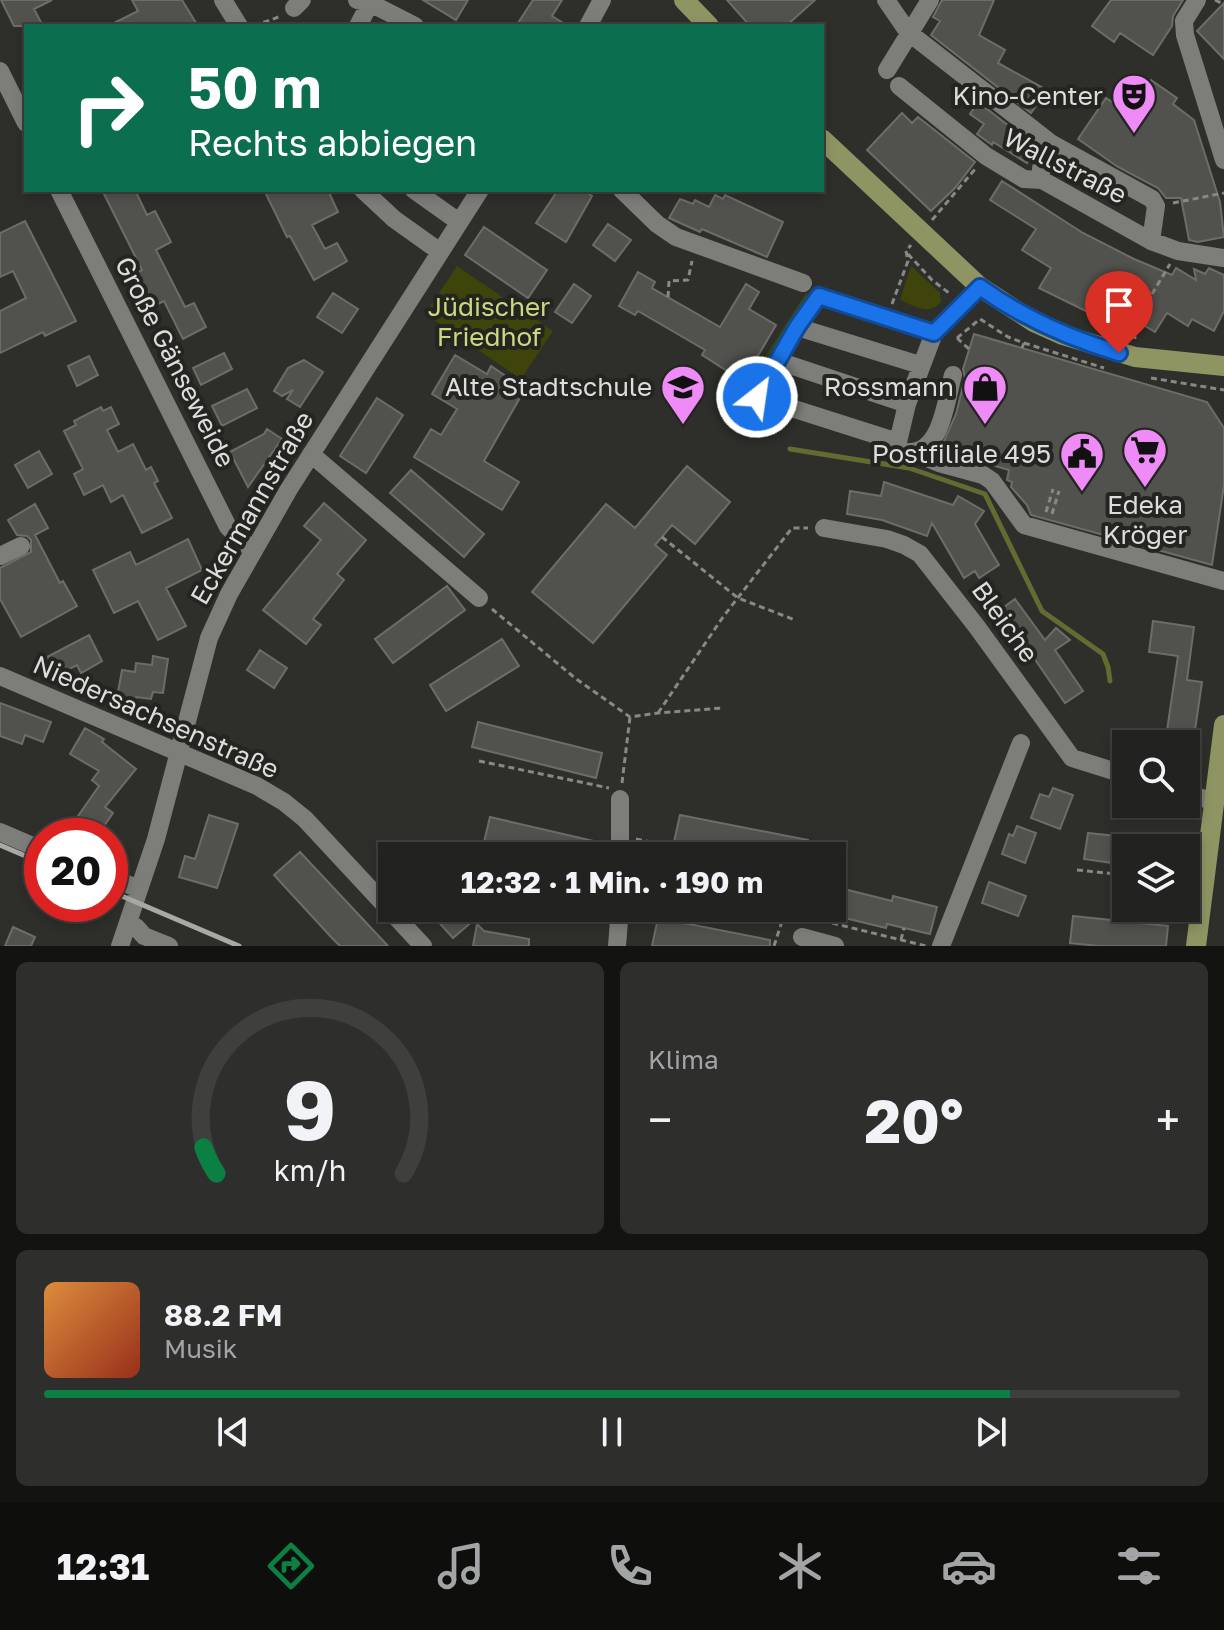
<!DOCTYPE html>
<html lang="de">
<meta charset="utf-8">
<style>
:root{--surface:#222320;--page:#2e2f2d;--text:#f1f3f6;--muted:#a2a4a5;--line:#3f403e;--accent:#0b8043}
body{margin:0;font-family:"Golos Text",sans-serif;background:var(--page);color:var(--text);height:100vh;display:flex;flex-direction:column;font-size:30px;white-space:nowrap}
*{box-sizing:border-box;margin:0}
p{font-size:26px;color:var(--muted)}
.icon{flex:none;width:44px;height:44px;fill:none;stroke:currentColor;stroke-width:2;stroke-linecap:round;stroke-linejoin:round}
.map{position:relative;height:946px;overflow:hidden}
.side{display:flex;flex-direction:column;gap:16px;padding:16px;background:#131312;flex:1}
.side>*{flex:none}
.hud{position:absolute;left:24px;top:24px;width:800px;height:168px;border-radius:0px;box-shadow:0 4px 12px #0003,0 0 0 2px var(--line);background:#0b6e4f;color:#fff;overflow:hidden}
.fabs{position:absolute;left:1112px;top:730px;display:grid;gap:16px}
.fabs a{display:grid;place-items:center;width:88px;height:88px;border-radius:0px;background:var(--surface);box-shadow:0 4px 12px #0003,0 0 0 2px var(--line);font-size:40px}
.speed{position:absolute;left:24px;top:818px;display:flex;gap:16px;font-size:40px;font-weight:700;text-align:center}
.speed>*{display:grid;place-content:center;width:104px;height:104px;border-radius:50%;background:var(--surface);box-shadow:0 4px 12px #0003,0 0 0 2px var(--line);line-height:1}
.speed .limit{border:12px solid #d22;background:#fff;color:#111}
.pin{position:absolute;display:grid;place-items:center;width:68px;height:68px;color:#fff;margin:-82px -34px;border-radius:50% 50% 50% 0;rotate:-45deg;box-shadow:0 0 8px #0007}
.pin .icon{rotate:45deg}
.me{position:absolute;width:88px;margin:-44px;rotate:30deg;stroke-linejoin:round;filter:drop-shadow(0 0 6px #0008)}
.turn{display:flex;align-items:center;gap:28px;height:168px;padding:0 32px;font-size:36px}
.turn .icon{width:104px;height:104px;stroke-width:2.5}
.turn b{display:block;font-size:56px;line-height:68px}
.big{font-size:60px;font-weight:700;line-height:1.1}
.side .card{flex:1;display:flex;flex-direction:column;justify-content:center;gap:12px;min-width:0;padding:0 28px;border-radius:12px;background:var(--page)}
.side .dial{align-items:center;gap:0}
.dial svg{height:208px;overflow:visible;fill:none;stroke:var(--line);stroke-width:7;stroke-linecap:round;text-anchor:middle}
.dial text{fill:var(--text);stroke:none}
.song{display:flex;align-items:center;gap:24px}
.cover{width:96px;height:96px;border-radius:12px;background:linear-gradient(135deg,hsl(30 70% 55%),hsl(10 70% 35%))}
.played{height:8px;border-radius:4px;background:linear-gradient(90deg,var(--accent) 85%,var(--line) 85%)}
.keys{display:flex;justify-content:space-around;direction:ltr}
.heat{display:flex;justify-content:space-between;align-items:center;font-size:44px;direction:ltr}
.side .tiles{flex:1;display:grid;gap:16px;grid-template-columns:1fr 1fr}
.card:last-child{grid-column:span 2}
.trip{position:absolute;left:378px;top:842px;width:468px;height:80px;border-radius:0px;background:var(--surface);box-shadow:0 4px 12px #0003,0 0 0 2px var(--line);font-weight:700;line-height:80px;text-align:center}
.dock{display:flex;height:128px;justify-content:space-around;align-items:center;background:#0e0e0d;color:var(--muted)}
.dock .icon{width:56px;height:56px}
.dock .current{color:var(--accent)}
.dock b{font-size:36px;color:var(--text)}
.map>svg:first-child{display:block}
</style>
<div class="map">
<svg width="1224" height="946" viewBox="0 0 1224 946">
<rect width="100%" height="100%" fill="#2e2f2a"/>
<!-- green -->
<path fill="#3f440a" d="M457,266l96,65 -32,48 -96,-65z
M911,266l29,27 1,9c-12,14 -26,4 -41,-2z
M806,293l2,2 -61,98 -5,-1z"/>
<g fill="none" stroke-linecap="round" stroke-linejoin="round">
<!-- stream -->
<path stroke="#646a30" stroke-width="5" d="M790,449l119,19 76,26 57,117 61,43 5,13 2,14"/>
</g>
<!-- building -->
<path fill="#51524d" stroke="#6d6d68" stroke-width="2" d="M1,0h51l-18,9 9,17h-29z
M132,0h50l16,26h-90l30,-15z
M423,0h45l-12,20z
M533,0h29l-10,16 16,10h-52z
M727,0h88l-29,26h-36z
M942,0h52l-15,35 26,15 -7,13 49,27 -16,23 -100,-78 9,-14 -7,-4z
M1111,0h72l-10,16 -1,10 -19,29 -33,-22 -6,9 -22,-16z
M1224,3v56l-27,-28z
M1151,80l26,18 -4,6 21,16 26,82 4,35 -26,5 -9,-2 -8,-42h-15l-8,-10 -40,-21 -40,-28 28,-41 12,8 15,-22 8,6z
M978,102l58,45 -9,16 -34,-21 -1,3 -15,-11 7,-10 -14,-10z
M902,113l10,10 6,-6 57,45 -20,26 -24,23 -64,-61z
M1002,181l81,52 51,26 38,16 4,-7 20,12 -2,-11 11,5 4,-6 15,7v36l-10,20 -22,-12 -4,7 -21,-13 -12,19 -32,-19 -6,10 -11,-7 -2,4 -65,-32 12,-20 -29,-18 14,-21 -46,-29z
M102,190h33l12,25 8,-4 16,31 -15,8 29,57 9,-4 12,24 -23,12 -19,-38 -10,5 -16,-34 4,-2z
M264,190h64l10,22 -26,13 13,24 12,-6 10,18 -33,19 -24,-44 -3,1z
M558,190h25l9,6 -26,46 -30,-19z
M715,195l8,4 2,-4 58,27 -16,35 -65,-28 -2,3 -31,-14 11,-19 13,5 2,-4 14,7z
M25,221l51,100 -31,15 -2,-4 -43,21v-42l26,-13 -13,-27 -13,6v-44z
M608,224l23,16 -16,21 -22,-16z
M484,227l63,43 -19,28 -63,-43z
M638,272l17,10 -3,6 68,39 26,-43 13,8 -10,17 27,16 -45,77 -14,-8 13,-21 -28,-18 3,-5 -67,-39 -3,4 -16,-9z
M574,284l17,12 -19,27 -17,-11z
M333,293l25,16 -16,24 -25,-16z
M974,334l233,68 17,26v57l-12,80 -181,-50 -4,-10 -16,-18 1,-5 -5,-2 2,-10 -69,-20 16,-36 9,-36 -2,-9z
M224,353l8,16 -31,16 -8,-17z
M455,355l32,19 4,-8 34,23 -41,72 35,21 -17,28 -88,-53 17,-28 10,6 16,-26 -25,-15z
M89,356l9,19 -21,11 -9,-20z
M304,360l19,12 -23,35 -13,-8 6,-9 -11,6 -8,-5 14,-23z
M247,389l10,19 -35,18 -10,-20z
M377,398l26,17 -37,58 -26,-17z
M101,407l2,4 8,-4 8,17 -12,6 11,22 15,-8 13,26 5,-3 7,14 -4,2 18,35 -30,15 -19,-38 -12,7 -8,-17 -19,10 -10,-21 9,-5 -19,-38 12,-6 -2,-4z
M267,429l15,10 -34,48 -18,-35 34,-18z
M39,451l13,23 -24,14 -13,-23z
M687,466l43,36 -35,42 -23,-19 -17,20 12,10 -74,88 -61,-51 74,-88 29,24z
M411,470l73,64 -20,23 -74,-64z
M884,482l69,23 5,-9 26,15 -9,13 24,41 -20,13 -4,-7 -11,7 -32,-55 -5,13 -45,-16 -35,-6 3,-23 31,5z
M324,503l42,37 -29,34 7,6 -31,39 8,6 -15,19 -43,-34 58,-70 -17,-14z
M35,504l13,24 -13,7 25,48 3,-2 14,25 -56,31 -21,-38v-31l31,-16v-12l-4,-4 -10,-1 -9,-15z
M188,539l14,31 -36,18 20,38 -28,14 -20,-39 -24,12 -21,-43 37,-18 6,13z
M447,586l18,24 -72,53 -18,-24z
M1015,599l30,41 11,-12 14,12 -15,10 28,41 -18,12 -40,-58 -3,3 -26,-35z
M1153,621l41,6 -7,53 15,2 -9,62h-28l13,-88 -29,-4z
M89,635l13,26 -21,12 -4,-8 -21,11 -9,-19z
M502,639l17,27 -73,45 -16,-26z
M260,650l27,18 -13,20 -27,-18z
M153,656l15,3 -5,34 -10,-1 -2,7 -15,-2 -1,4 -18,-3 5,-28 13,2 1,-9 16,2z
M0,703l51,19 -8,20 -18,-7 -3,9 -22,-8z
M478,722l124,31 -6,25 -124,-31z
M85,728l19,11 -2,3 34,27 -31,38 8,6 -16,23h-33l35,-50 -7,-6 7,-9 -29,-17z
M1053,788l20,7 -13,34 -29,-11 9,-24 9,3z
M209,815l29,9 -21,64 -38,-11 6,-21 10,3z
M680,815l128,25 -4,16h-59l-71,-14z
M490,817l108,25 -3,14h-49l-62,-14z
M1017,826l19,7 -11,30 -23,-9 7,-20 4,2z
M1088,833l38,4v28l-42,-6z
M300,852l58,62 30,32h-48l-8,-8 -58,-63z
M989,882l37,14 -8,20 -36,-13z
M832,886l60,15 1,-5 44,11 -7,27 -43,-10 -1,4 -54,-13z
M426,908h37l11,12 -21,18z
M1073,916l95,10 -2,20h-67l-29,-3z
M658,918l112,22v6h-118z
M477,924l7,7 45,8v7h-56z
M13,927l22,10 -4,9h-26z"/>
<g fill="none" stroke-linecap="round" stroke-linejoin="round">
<!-- path -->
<path stroke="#888985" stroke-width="3" stroke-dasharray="6 4" stroke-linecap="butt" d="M1215,0l8,4
M254,26l27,-10
M1173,203l51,-10
M932,220l44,-52
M908,254l24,26 17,13
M668,297l1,-16 19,-1 4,-19
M892,304l16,-43 -2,-10 5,-6
M957,338l23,-19 28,18 16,6 -2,5
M957,338l12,11
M1135,339l-1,-15 36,-60
M1024,343l80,25
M1151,378l73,12
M1046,512l7,-23
M1052,514l7,-23
M662,537l76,61 57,22
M492,609l83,69 55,39 28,-4 64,-5
M658,713l65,-96 69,-89h16
M479,761l130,27
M622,783l8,-66
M636,839l86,17
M490,852l16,4
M1077,870l49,5
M785,908l10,6 131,32
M901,940l3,-12
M774,946l12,-37"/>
<!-- minor -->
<path stroke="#7d7e79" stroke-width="18" d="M223,0l16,26
M357,0l13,3 45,23
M886,0l22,32 144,112 100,55 4,7 -5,35
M1197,0l-13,21 1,14 39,125
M294,8l8,-8
M358,26l12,-23
M588,26l14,-26
M887,70l43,-70
M0,71l26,52
M899,86l87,70 38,23 18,1 109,61 27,10 46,7
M1042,180c-4,-15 3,-23 10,-36
M59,190l169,337 25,24
M363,190l31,29 45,32
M414,190l45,32
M622,190l35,34 19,13 127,46
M797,327l123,38
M934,333l-115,-37 -22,31 -40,70 141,45 9,-38 27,-71 46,-46
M778,361l129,43
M909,452c33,1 37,-53 44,-77
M915,453l24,10 44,12 9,6 32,44 200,56
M311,454l168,144
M824,528l63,11 17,6 16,9 57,73 95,131 54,17
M0,556l21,-10
M0,676l257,110 27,16 21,17 118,127
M1186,793l29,9
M620,799v57
M0,832l42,18
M110,877l29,12
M126,930l10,-3 8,9 25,10
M802,937l33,9
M120,946l36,-107 53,-201 20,-44 60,-105 191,-299
M617,946l3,-38
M941,946l80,-203"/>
<!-- major -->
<path stroke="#8e9462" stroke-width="20" d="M684,0l25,26
M822,139l158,148 54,35 29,13 72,22 89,9
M1196,946l28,-221"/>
<!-- rail -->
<path stroke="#a8a9a5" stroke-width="5" d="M0,845l42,18
M110,891l129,55"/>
</g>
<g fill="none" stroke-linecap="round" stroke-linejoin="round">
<!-- route casing -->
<g stroke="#114b97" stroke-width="20">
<path id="route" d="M757,397l40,-70 22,-31 115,37 46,-46c43,31 88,51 139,66"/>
</g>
<!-- route -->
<use href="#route" stroke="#1a73e8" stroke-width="14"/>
</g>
<!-- icons -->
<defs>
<g id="theatre-pin" transform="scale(2.3)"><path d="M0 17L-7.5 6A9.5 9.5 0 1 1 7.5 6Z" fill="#ef8bf7" stroke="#242520"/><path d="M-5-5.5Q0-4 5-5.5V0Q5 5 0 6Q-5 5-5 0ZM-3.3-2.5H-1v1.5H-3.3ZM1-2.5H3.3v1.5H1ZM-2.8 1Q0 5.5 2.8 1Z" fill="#111"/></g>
<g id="school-pin" transform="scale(2.3)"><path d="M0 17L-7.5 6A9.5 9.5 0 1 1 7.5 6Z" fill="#ef8bf7" stroke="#242520"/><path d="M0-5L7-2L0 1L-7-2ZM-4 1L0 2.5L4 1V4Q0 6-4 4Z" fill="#111"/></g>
<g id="shop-pin" transform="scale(2.3)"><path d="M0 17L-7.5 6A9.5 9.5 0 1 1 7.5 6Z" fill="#ef8bf7" stroke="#242520"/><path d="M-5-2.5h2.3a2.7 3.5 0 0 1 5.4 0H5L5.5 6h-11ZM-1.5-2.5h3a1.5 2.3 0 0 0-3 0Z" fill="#111"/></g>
<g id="supermarket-pin" transform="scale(2.3)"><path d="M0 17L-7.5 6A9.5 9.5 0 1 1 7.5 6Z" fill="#ef8bf7" stroke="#242520"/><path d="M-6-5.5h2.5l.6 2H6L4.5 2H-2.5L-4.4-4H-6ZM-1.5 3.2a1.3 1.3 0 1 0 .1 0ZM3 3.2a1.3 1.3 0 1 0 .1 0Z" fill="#111"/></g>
<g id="civic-pin" transform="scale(2.3)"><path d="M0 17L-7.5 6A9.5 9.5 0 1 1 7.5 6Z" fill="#ef8bf7" stroke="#242520"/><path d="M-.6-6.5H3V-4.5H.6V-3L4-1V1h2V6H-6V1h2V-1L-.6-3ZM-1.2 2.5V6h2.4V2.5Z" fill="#111"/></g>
</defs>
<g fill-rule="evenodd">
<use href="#theatre-pin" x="1134" y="96"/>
<use href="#school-pin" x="683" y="387"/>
<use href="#shop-pin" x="985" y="387"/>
<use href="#supermarket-pin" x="1145" y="450"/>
<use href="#civic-pin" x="1082" y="454"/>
</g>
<g text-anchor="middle" stroke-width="8" stroke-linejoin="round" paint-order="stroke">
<!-- poi labels -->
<g font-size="26" fill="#dddedb" stroke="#242520" text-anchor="end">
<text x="1103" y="105">Kino-Center</text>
<text x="652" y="396">Alte Stadtschule</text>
<text x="954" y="396">Rossmann</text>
<text x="1051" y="463">Postfiliale 495</text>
<text x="1145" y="514" text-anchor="middle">Edeka<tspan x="1145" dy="30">Kröger</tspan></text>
</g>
<!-- street labels -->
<g font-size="26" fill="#dddedb" stroke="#242520">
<text transform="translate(1065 166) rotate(27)" y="9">Wallstraße</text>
<text transform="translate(175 362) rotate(63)" y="9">Große Gänseweide</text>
<text transform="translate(252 508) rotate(-60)" y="9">Eckermannstraße</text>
<text transform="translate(1005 622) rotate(54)" y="9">Bleiche</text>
<text transform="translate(156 717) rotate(24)" y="9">Niedersachsenstraße</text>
</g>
<!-- park labels -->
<g font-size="26" fill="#cdd881" stroke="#242520">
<text x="489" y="316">Jüdischer<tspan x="489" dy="30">Friedhof</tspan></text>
</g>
</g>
</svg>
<div class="fabs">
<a><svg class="icon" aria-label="search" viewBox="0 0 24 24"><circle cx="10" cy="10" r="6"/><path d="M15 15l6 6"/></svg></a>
<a><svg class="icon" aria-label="layers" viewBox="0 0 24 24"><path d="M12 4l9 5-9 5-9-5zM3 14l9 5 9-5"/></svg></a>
</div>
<div class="speed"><div class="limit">20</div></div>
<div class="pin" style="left:1119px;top:353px;background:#d93025"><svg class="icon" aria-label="arrive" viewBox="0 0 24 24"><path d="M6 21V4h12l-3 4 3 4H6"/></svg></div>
<svg class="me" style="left:757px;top:397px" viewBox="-20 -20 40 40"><circle r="17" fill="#1a73e8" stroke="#fff" stroke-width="3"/><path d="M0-11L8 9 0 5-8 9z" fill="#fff"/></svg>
<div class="trip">12:32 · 1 Min. · 190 m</div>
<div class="hud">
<div class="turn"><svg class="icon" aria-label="right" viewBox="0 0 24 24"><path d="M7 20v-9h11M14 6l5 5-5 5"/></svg><div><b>50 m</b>Rechts abbiegen</div></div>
</div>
</div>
<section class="side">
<div class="tiles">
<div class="card dial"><svg viewBox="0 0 100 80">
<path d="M14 69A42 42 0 1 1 86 69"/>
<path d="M14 69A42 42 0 0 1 9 59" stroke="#0b8043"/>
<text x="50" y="56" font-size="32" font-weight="700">9</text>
<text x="50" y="72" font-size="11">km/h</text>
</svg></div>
<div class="card"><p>Klima</p>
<div class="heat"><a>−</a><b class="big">20°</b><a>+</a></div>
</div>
<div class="card">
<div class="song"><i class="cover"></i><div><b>88.2 FM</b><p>Musik</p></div></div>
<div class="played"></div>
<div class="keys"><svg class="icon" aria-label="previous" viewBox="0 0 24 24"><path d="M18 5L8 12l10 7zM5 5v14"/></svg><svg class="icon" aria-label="pause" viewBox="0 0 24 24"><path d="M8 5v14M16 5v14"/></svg><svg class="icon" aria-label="next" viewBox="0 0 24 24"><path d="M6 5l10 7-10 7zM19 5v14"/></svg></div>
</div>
</div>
</section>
<nav class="dock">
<b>12:31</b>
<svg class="icon current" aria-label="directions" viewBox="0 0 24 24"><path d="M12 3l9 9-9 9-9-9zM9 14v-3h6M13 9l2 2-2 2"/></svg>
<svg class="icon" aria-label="music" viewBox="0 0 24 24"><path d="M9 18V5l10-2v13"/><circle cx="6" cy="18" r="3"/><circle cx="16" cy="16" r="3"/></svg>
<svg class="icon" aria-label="phone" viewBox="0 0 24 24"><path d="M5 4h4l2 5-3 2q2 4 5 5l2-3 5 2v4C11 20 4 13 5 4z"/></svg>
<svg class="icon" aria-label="climate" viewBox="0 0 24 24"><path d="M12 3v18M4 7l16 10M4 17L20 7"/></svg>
<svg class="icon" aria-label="car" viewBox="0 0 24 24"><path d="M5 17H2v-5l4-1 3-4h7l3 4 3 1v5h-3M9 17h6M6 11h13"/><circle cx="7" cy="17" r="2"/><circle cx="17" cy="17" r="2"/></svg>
<svg class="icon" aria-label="filters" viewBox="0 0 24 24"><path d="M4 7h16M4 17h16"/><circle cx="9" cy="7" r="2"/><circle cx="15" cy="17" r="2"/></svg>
</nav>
